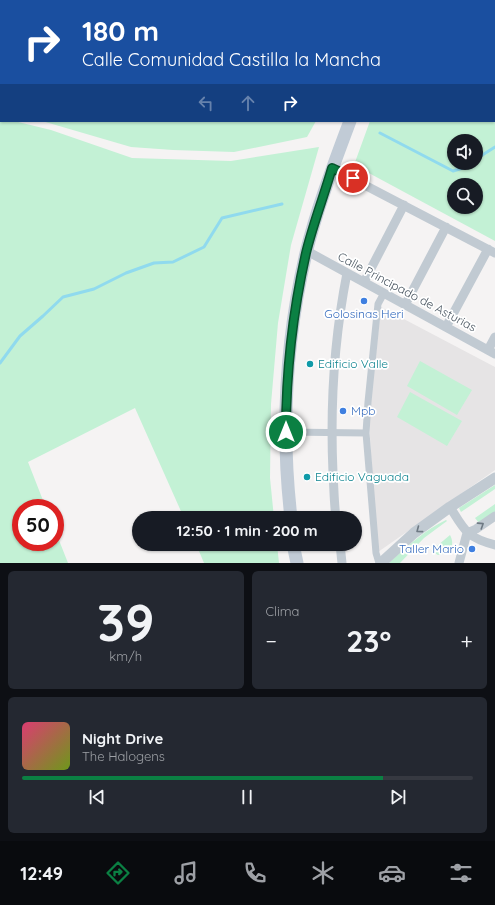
<!DOCTYPE html>
<html lang="es">
<meta charset="utf-8">
<style>
:root{--surface:#171b24;--page:#242831;--text:#f1f3f6;--muted:#9ea1a6;--line:#363941;--accent:#0b8043}
body{margin:0;font-family:Quicksand,sans-serif;background:var(--page);color:var(--text);height:100vh;display:flex;flex-direction:column;font-size:15px;white-space:nowrap}
*{box-sizing:border-box;margin:0}
p{font-size:13px;color:var(--muted)}
.icon{flex:none;width:22px;height:22px;fill:none;stroke:currentColor;stroke-width:2;stroke-linecap:round;stroke-linejoin:round}
.map{position:relative;height:563px;overflow:hidden}
.side{display:flex;flex-direction:column;gap:8px;padding:8px;background:#0d0f14;flex:1}
.side>*{flex:none}
.banner{position:absolute;left:0px;top:0px;width:495px;height:122px;box-shadow:0 1px 3px #0004;background:#1a4fa0;color:#fff;overflow:hidden}
.fabs{position:absolute;left:447px;top:134px;display:grid;gap:8px}
.fabs a{display:grid;place-items:center;width:36px;height:36px;border-radius:50%;background:var(--surface);box-shadow:0 1px 3px #0004;font-size:20px}
.speed{position:absolute;left:12px;top:499px;display:flex;gap:8px;font-size:20px;font-weight:700;text-align:center}
.speed>*{display:grid;place-content:center;width:52px;height:52px;border-radius:50%;background:var(--surface);box-shadow:0 1px 3px #0004;line-height:1}
.speed .limit{border:6px solid #d22;background:#fff;color:#111}
.pin{position:absolute;display:grid;place-items:center;width:34px;height:34px;color:#fff;margin:-17px;border:2px solid #fff;border-radius:50%;box-shadow:0 1px 4px #0007}
.me{position:absolute;width:44px;margin:-22px;rotate:0deg;stroke-linejoin:round;filter:drop-shadow(0 0 3px #0008)}
.turn{display:flex;align-items:center;gap:14px;height:84px;padding:0 16px;font-size:18px}
.turn .icon{width:52px;height:52px;stroke-width:2.5}
.turn b{display:block;font-size:28px;line-height:34px}
.lanes{display:flex;align-items:center;height:38px;padding:0 16px;background:#0003;justify-content:center;gap:20px;direction:ltr}
.lanes .off{opacity:.35}
.big{font-size:30px;font-weight:700;line-height:1.1}
.side .widget{flex:1;display:flex;flex-direction:column;justify-content:center;gap:6px;min-width:0;padding:0 14px;border-radius:6px;background:var(--page)}
.side .dial{align-items:center;gap:0}
.dial b{font-size:52px;line-height:1}
.song{display:flex;align-items:center;gap:12px}
.cover{width:48px;height:48px;border-radius:6px;background:linear-gradient(135deg,hsl(340 70% 55%),hsl(80 70% 35%))}
.played{height:4px;border-radius:2px;background:linear-gradient(90deg,var(--accent) 80%,var(--line) 80%)}
.keys{display:flex;justify-content:space-around;direction:ltr}
.heat{display:flex;justify-content:space-between;align-items:center;font-size:22px;direction:ltr}
.side .tiles{flex:1;display:grid;gap:8px;grid-template-columns:1fr 1fr}
.widget:last-child{grid-column:span 2}
.trip{position:absolute;left:132px;top:511px;width:230px;height:40px;border-radius:20px;background:var(--surface);box-shadow:0 1px 3px #0004;font-weight:700;line-height:40px;text-align:center}
.menu{display:flex;height:64px;justify-content:space-around;align-items:center;background:#090b0e;color:var(--muted)}
.menu .icon{width:28px;height:28px}
.menu .current{color:var(--accent)}
.menu b{font-size:18px;color:var(--text)}
.map>svg:first-child{display:block}
</style>
<div class="map">
<svg width="495" height="563" viewBox="0 0 495 563">
<rect width="100%" height="100%" fill="#f5f3f3"/>
<!-- education -->
<path fill="#e6e4e5" d="M381,307l114,60v103l-117,82 -4,-37 -5,-98z"/>
<!-- green -->
<path fill="#c3f1d5" fill-rule="evenodd" d="M0,0h375v1h-374v108z
M436,0h59v241l-141,-76 16,-44h124v-120h-59zM454,141h22v22h-22zM454,185h22v22h-22z
M0,117l1,4h13l37,9 81,28 99,3 88,-14 -28,98 -13,78 -7,81 -1,74 4,40h-90l-49,-110 -107,54 18,46h-25v34h34v-12l13,33h-68z
M42,121h274l-9,16 -73,15 -61,-2 -42,-3z
M420,361l52,29 -15,25 -50,-29z
M410,392l52,29 -15,25 -50,-29z
M495,485v4l-34,23 -2,-4z
M495,504v9l-16,10 -4,-5z
M446,520l1,1 -23,17 -24,25h-11c18,-17 36,-33 57,-43z
M450,535c6,11 -1,19 -12,20l-7,-4z
M196,544h81l2,19h-75z"/>
<g fill="none" stroke-linecap="round" stroke-linejoin="round">
<!-- stream -->
<path stroke="#90daee" stroke-width="3" d="M143,0l2,1
M380,133l73,38 10,-3 8,-5
M476,159l19,-12
M0,363l20,-27 23,-20 20,-19 31,-8 32,-16 28,-10 19,-1 31,-15 18,-29 60,-14"/>
<!-- pedestrian -->
<path stroke="#c1cad2" stroke-width="7" d="M286,432l80,1
M379,563l-3,-10 -10,-120 2,-31 10,-98 6,-11"/>
<!-- minor -->
<path stroke="#c1cad2" stroke-width="9" d="M388,0l1,1
M332,168l163,85
M307,251l188,103
M364,282l40,-77
M405,305l41,-78
M446,327l42,-78
M488,350l7,-13
M450,507c15,24 16,30 45,38
M336,518c-2,-15 -2,-30 -3,-45 -3,-67 1,-134 14,-200
M467,533l9,-4 19,-13
M340,544l2,19
M459,563l8,-30"/>
<!-- tertiary -->
<path stroke="#c1cad2" stroke-width="11" d="M381,563l33,-30 36,-26 45,-29"/>
<!-- secondary -->
<path stroke="#c1cbd6" stroke-width="13" d="M415,1l1,-1
M291,518c-10,-87 -5,-179 15,-265 11,-45 28,-89 44,-132
M293,544l4,19"/>
</g>
<!-- one-way arrows -->
<defs><path id="oneway-chevron" d="M-2-3.5L2.5 0L-2 3.5" fill="none" stroke-width="1.6" stroke-linecap="round" stroke-linejoin="round"/></defs>
<g stroke="#6e7983">
<use href="#oneway-chevron" transform="translate(481 525) rotate(-33)"/>
<use href="#oneway-chevron" transform="translate(419 530) rotate(143)"/>
</g>
<g fill="none" stroke-linecap="round" stroke-linejoin="round">
<!-- route casing -->
<g stroke="#07532c" stroke-width="10">
<path id="route" d="M286,432c0,-60 7,-121 20,-179 7,-29 18,-57 26,-85l21,10"/>
</g>
<!-- route -->
<use href="#route" stroke="#0b8043" stroke-width="7"/>
</g>
<!-- markers -->
<g fill="#3f7fe0" stroke="#fff" stroke-width="1.5">
<circle cx="364" cy="301" r="4"/>
<circle cx="343" cy="411" r="4"/>
<circle cx="472" cy="549" r="4"/>
</g>
<g fill="#0f9aa8" stroke="#fff" stroke-width="1.5">
<circle cx="310" cy="364" r="4"/>
<circle cx="307" cy="477" r="4"/>
</g>
<g text-anchor="middle" stroke-width="3.5" stroke-linejoin="round" paint-order="stroke">
<!-- street labels -->
<g font-size="12" fill="#4a5661" stroke="#fff">
<text transform="translate(407 292) rotate(28)" y="4">Calle Principado de Asturias</text>
</g>
<!-- shop labels -->
<g font-size="12" fill="#366cbe" stroke="#fff">
<text x="364" y="318">Golosinas Heri</text>
<text x="351" y="415" text-anchor="start">Mpb</text>
<text x="464" y="553" text-anchor="end">Taller Mario</text>
</g>
<!-- culture labels -->
<g font-size="12" fill="#0d838f" stroke="#fff" text-anchor="start">
<text x="318" y="368">Edificio Valle</text>
<text x="315" y="481">Edificio Vaguada</text>
</g>
</g>
</svg>
<div class="fabs">
<a><svg class="icon" aria-label="sound" viewBox="0 0 24 24"><path d="M4 9h4l5-4v14l-5-4H4zM17 9q2 3 0 6"/></svg></a>
<a><svg class="icon" aria-label="search" viewBox="0 0 24 24"><circle cx="10" cy="10" r="6"/><path d="M15 15l6 6"/></svg></a>
</div>
<div class="speed"><div class="limit">50</div></div>
<div class="pin" style="left:353px;top:178px;background:#d93025"><svg class="icon" aria-label="arrive" viewBox="0 0 24 24"><path d="M6 21V4h12l-3 4 3 4H6"/></svg></div>
<svg class="me" style="left:286px;top:432px" viewBox="-20 -20 40 40"><circle r="17" fill="#0b8043" stroke="#fff" stroke-width="3"/><path d="M0-11L8 9 0 5-8 9z" fill="#fff"/></svg>
<div class="trip">12:50 · 1 min · 200 m</div>
<div class="banner">
<div class="turn"><svg class="icon" aria-label="right" viewBox="0 0 24 24"><path d="M7 20v-9h11M14 6l5 5-5 5"/></svg><div><b>180 m</b>Calle Comunidad Castilla la Mancha</div></div>
<div class="lanes"><svg class="icon off" aria-label="left" viewBox="0 0 24 24"><path d="M17 20v-9H6M10 6l-5 5 5 5"/></svg><svg class="icon off" aria-label="ahead" viewBox="0 0 24 24"><path d="M12 20V5M6 11l6-6 6 6"/></svg><svg class="icon" aria-label="right" viewBox="0 0 24 24"><path d="M7 20v-9h11M14 6l5 5-5 5"/></svg></div>
</div>
</div>
<section class="side">
<div class="tiles">
<div class="widget dial"><b>39</b><p>km/h</p></div>
<div class="widget"><p>Clima</p>
<div class="heat"><a>−</a><b class="big">23°</b><a>+</a></div>
</div>
<div class="widget">
<div class="song"><i class="cover"></i><div><b>Night Drive</b><p>The Halogens</p></div></div>
<div class="played"></div>
<div class="keys"><svg class="icon" aria-label="previous" viewBox="0 0 24 24"><path d="M18 5L8 12l10 7zM5 5v14"/></svg><svg class="icon" aria-label="pause" viewBox="0 0 24 24"><path d="M8 5v14M16 5v14"/></svg><svg class="icon" aria-label="next" viewBox="0 0 24 24"><path d="M6 5l10 7-10 7zM19 5v14"/></svg></div>
</div>
</div>
</section>
<nav class="menu">
<b>12:49</b>
<svg class="icon current" aria-label="directions" viewBox="0 0 24 24"><path d="M12 3l9 9-9 9-9-9zM9 14v-3h6M13 9l2 2-2 2"/></svg>
<svg class="icon" aria-label="music" viewBox="0 0 24 24"><path d="M9 18V5l10-2v13"/><circle cx="6" cy="18" r="3"/><circle cx="16" cy="16" r="3"/></svg>
<svg class="icon" aria-label="phone" viewBox="0 0 24 24"><path d="M5 4h4l2 5-3 2q2 4 5 5l2-3 5 2v4C11 20 4 13 5 4z"/></svg>
<svg class="icon" aria-label="climate" viewBox="0 0 24 24"><path d="M12 3v18M4 7l16 10M4 17L20 7"/></svg>
<svg class="icon" aria-label="car" viewBox="0 0 24 24"><path d="M5 17H2v-5l4-1 3-4h7l3 4 3 1v5h-3M9 17h6M6 11h13"/><circle cx="7" cy="17" r="2"/><circle cx="17" cy="17" r="2"/></svg>
<svg class="icon" aria-label="filters" viewBox="0 0 24 24"><path d="M4 7h16M4 17h16"/><circle cx="9" cy="7" r="2"/><circle cx="15" cy="17" r="2"/></svg>
</nav>
